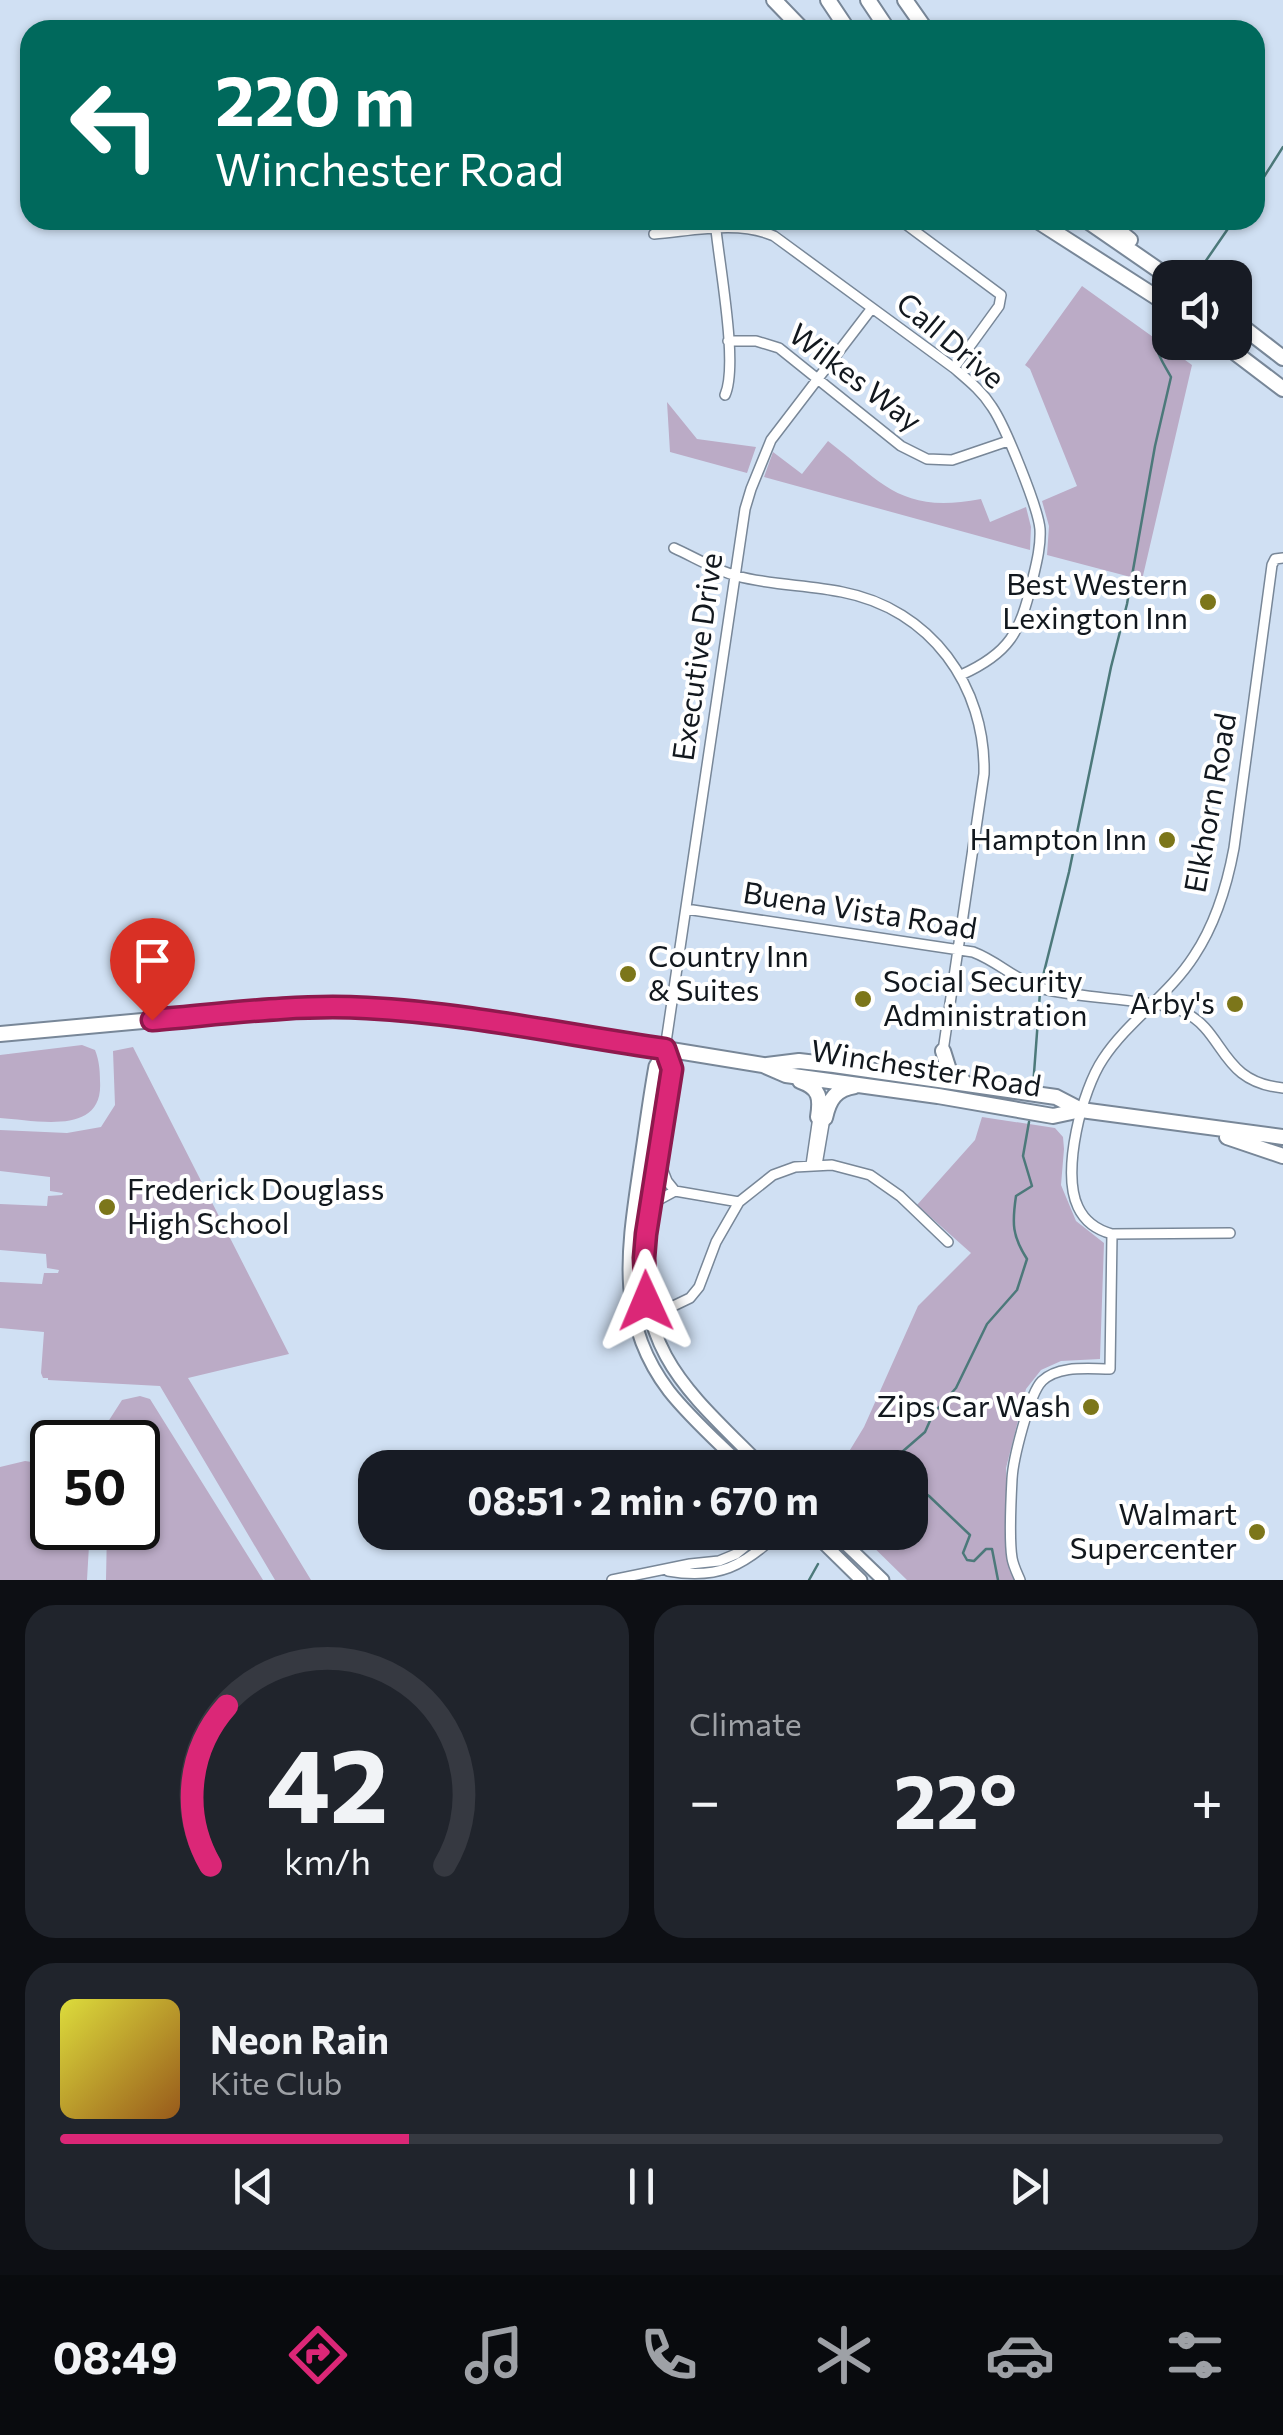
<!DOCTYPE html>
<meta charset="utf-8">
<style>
:root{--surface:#171b24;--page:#20242c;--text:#f1f3f6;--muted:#9ea1a6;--line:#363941;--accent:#db2777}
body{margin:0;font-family:Commissioner,sans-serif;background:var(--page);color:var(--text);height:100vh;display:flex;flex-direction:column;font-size:38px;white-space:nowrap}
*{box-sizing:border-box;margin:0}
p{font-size:32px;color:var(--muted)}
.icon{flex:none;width:55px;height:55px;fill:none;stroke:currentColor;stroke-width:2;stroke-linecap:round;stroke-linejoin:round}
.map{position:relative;height:1580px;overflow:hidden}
.details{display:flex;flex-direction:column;gap:25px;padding:25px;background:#0d0f14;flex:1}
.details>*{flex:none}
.top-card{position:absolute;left:20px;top:20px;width:1245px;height:210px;border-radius:30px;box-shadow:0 2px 8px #0004;background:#00695c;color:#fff;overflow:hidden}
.tools{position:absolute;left:1152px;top:260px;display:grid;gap:20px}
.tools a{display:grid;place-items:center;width:100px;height:100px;border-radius:20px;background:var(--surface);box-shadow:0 2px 8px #0004;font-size:50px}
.speed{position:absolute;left:30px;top:1420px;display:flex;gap:20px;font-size:50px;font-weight:700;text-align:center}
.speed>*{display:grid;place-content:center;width:130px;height:130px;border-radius:50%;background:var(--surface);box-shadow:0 2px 8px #0004;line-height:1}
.speed .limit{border:5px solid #111;border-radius:15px;background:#fff;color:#111}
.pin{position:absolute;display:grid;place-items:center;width:85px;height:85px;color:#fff;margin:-102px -42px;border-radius:50% 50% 50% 0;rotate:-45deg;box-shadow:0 0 10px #0007}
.pin .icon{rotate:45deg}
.me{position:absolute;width:110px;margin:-55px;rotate:359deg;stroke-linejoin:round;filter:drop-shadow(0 0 8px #0008)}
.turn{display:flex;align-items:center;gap:35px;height:210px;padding:0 30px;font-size:45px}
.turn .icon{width:130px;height:130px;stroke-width:2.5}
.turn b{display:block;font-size:70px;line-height:85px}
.big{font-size:75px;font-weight:700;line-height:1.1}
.details .card{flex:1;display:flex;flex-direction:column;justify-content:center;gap:15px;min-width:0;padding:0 35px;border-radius:30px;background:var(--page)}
.details .dial{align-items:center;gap:0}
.dial svg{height:260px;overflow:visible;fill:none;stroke:var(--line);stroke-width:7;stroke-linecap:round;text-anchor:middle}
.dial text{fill:var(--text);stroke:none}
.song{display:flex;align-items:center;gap:30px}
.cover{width:120px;height:120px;border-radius:15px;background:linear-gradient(135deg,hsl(60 70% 55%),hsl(30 70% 35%))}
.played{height:10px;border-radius:5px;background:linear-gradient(90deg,var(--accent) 30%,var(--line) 30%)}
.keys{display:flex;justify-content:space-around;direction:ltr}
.heat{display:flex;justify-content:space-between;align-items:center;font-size:55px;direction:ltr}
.details .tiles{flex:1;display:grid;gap:25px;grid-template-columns:1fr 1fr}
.card:last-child{grid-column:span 2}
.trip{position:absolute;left:358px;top:1450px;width:570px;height:100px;border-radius:30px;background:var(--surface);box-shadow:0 2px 8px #0004;font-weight:700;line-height:100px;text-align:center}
.menu{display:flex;height:160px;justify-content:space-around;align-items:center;background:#090b0e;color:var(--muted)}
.menu .icon{width:70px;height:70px}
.menu .active{color:var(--accent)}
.menu b{font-size:45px;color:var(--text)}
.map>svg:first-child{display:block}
</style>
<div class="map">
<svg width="1283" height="1580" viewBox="0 0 1283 1580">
<rect width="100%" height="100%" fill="#d0e0f3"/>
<!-- green -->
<path fill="#bbabc6" d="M1082,286l110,79 -50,215 -95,-25 2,-29 -7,-25 35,-15 -47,-117 -5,-4z
M667,402l30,37 59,8 -9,26 -77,-21z
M828,441c57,44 74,73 153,58l9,23 36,-15 5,20 -1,23 -266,-73 9,-25 29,22z
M82,1045l13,5c4,10 5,20 5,31 4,56 -65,39 -100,37v-63z
M133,1047l156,307 -101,24 123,202h-36l-115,-194 -112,-6v-2h-5l-2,-5 3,-41 -44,-4v-46l42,2 2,-11h14l1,-3 -12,-2 -1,-14 -46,-4v-46l47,2 1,-10 14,-1 1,-2 -13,-2v-14l-50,-6v-41l67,3 34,-6 14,-22 -2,-54z
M982,1117l73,11 8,9 1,12 -3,36 15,36 28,22 -4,116 -39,2 -20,9 -15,19 -20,79 3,101 5,11h-107l-48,-47 51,-1v-64h-71l25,-41 54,-121 53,-53 -54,-48 58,-65z
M140,1396l10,3 113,181h-157l1,-52h31v-86h-47v-2l6,-1 25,-39z
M25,1461l27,4v63h38l-3,52h-87v-113z"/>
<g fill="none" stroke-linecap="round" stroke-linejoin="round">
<!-- stream -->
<path stroke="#4c797a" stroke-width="2.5" d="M1255,191l28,-44
M1194,278l40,-58
M1041,984l28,-112 42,-205 16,-63 28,-158 16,-69c-12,-22 -23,-33 -8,-56
M1033,1087l7,-95
M895,1468l7,-16 23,-20 8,-18 23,-26 31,-64 30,-34 10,-31c-15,-23 -15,-36 -11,-63l16,-10 -9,-30 6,-34
M910,1482l19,14 41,39 -7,18 4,7 7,1 12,-12h6l6,31
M809,1580l9,-16"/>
<!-- minor casing -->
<g stroke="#788798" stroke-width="12">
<path id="minor" d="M715,220c3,39 24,144 10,175
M900,220l101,75 -2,11 -45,62
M654,234c38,-3 84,-14 120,2l180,132c14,12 28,23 38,39 13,19 46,100 48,122 1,18 -4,36 -8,53 -12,50 -22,71 -71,93
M728,341h28l23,7 122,98 26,13 25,1 56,-19
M674,548c20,9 41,22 63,28 32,9 72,9 105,16 89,17 144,94 142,182l-41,277
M686,909l287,43c27,10 46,32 75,38 29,6 61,8 91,12 15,2 31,3 45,10 42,20 35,70 99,76
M665,1049l80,-540 6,-20 20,-49 101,-132
M658,1158l9,23 8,10
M811,1165l7,-48
M817,1165l8,-47
M651,1204l24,-13 64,11
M1230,1233l-118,1c-15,-4 -27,-12 -34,-27 -17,-35 4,-117 25,-148 25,-38 66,-64 91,-103 22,-33 33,-70 40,-108l38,-283 3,-6 8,-1
M635,1319l32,-10 23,-11 9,-11 17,-45 23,-40 34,-27 22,-8 37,-2 38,10 30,21 48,46
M668,1571c50,9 76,-5 112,-39
M612,1580l78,-16 29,-3 17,-7 27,-22
M1020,1580c-3,-7 -7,-15 -8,-22 -3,-18 -1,-60 0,-79 1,-19 17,-85 30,-98 17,-16 46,-12 68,-12l2,-135"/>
</g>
<!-- major casing -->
<g stroke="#788798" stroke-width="15">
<path id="major" d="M665,1049l7,20 -26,165c-11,119 41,156 118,234
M665,1049l-10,17c-6,33 -10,65 -15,98 -12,83 -26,155 29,227 22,28 50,52 75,77
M812,1532l49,48
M833,1532l50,48"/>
</g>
<!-- highway casing -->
<g stroke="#788798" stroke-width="18">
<path id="highway" d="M774,0l29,30
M828,0l20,30
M868,0l20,30
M905,0l21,30
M1036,220l131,84
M1086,220l84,58
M1105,220l25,20
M1235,321l48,37
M1221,342l62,47
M0,1034l285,-26h82l84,9 214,32 98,16 23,10 152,21 115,20 28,-6
M943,1051l6,19 15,12
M767,1065l32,-4 35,4 222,32 25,13 202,27
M800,1081c20,7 21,17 18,36
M825,1118c4,-19 11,-29 30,-32
M1227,1137l56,19"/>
</g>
<!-- minor -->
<use href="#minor" stroke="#fff" stroke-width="9"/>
<!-- major -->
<use href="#major" stroke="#fff" stroke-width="11"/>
<!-- highway -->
<use href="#highway" stroke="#fff" stroke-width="14"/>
</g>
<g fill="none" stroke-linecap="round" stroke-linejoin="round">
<!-- route casing -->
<g stroke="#8e194d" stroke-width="25">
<path id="route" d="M152,1020c71,-6 143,-16 215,-12 98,5 201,27 298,41l7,20 -26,165 -2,24 2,43"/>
</g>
<!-- route -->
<use href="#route" stroke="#db2777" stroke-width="18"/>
</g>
<!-- markers -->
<g fill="#7c761a" stroke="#fff" stroke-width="4">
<circle cx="1208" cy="602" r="10"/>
<circle cx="1167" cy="840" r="10"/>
<circle cx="628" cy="974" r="10"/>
<circle cx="863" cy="999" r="10"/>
<circle cx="1235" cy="1004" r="10"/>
<circle cx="107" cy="1207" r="10"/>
<circle cx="1091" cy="1407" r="10"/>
<circle cx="1257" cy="1532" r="10"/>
</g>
<g text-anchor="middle" stroke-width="8" stroke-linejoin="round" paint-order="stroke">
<!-- street labels -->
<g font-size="30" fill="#12181e" stroke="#fff">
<text transform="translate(950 341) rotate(40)" y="10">Call Drive</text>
<text transform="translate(855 378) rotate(37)" y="10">Wilkes Way</text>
<text transform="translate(698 657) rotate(-82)" y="10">Executive Drive</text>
<text transform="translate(1211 803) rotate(-80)" y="10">Elkhorn Road</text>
<text transform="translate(860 911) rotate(9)" y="10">Buena Vista Road</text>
<text transform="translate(926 1069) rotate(9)" y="10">Winchester Road</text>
</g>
<!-- poi labels -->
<g font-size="30" fill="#12181e" stroke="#fff" text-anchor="end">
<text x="1188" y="595">Best Western<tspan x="1188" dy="34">Lexington Inn</tspan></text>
<text x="1147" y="850">Hampton Inn</text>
<text x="648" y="967" text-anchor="start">Country Inn<tspan x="648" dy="34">&amp; Suites</tspan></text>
<text x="883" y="992" text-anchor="start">Social Security<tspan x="883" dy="34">Administration</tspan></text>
<text x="1215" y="1014">Arby's</text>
<text x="127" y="1200" text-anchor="start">Frederick Douglass<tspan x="127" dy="34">High School</tspan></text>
<text x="1071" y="1417">Zips Car Wash</text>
<text x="1237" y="1525">Walmart<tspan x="1237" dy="34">Supercenter</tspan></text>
</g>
</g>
</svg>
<div class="tools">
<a><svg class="icon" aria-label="sound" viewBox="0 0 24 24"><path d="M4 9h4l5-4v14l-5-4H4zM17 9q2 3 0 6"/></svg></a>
</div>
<div class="speed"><div class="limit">50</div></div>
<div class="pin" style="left:152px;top:1020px;background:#d93025"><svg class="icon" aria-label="arrive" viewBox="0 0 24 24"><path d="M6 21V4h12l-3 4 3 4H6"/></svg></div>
<svg class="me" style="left:646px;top:1301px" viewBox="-20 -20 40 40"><path d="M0-17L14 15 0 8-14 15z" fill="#db2777" stroke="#fff" stroke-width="4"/></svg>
<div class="trip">08:51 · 2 min · 670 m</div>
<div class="top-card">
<div class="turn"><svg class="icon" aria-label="left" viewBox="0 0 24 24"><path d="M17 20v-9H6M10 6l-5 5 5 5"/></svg><div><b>220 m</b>Winchester Road</div></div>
</div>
</div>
<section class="details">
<div class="tiles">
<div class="card dial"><svg viewBox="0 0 100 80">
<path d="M14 69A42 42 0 1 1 86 69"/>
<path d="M14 69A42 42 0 0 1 19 20" stroke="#db2777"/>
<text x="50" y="56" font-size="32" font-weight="700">42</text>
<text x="50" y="72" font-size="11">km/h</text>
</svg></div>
<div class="card"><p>Climate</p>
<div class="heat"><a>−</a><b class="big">22°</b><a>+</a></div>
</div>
<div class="card">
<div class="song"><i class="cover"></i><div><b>Neon Rain</b><p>Kite Club</p></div></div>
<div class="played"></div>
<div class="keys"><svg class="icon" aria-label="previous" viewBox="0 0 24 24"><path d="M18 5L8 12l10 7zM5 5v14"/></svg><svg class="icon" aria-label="pause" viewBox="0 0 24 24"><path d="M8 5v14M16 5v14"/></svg><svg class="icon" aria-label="next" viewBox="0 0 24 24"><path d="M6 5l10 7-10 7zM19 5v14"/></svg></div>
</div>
</div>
</section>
<nav class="menu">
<b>08:49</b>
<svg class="icon active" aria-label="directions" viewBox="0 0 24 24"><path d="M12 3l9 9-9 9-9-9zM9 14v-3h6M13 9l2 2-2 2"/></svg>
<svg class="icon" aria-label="music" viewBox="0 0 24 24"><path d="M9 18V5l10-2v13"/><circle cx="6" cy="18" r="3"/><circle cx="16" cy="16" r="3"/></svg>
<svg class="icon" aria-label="phone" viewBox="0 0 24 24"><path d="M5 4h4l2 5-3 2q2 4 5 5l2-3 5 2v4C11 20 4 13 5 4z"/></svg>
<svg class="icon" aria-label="climate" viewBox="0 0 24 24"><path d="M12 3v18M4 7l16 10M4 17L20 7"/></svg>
<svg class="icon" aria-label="car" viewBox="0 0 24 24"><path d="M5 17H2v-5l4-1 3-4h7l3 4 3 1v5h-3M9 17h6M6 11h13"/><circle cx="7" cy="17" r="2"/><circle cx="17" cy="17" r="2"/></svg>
<svg class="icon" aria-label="filters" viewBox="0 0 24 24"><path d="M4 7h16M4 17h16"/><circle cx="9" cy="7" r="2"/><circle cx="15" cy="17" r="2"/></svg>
</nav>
